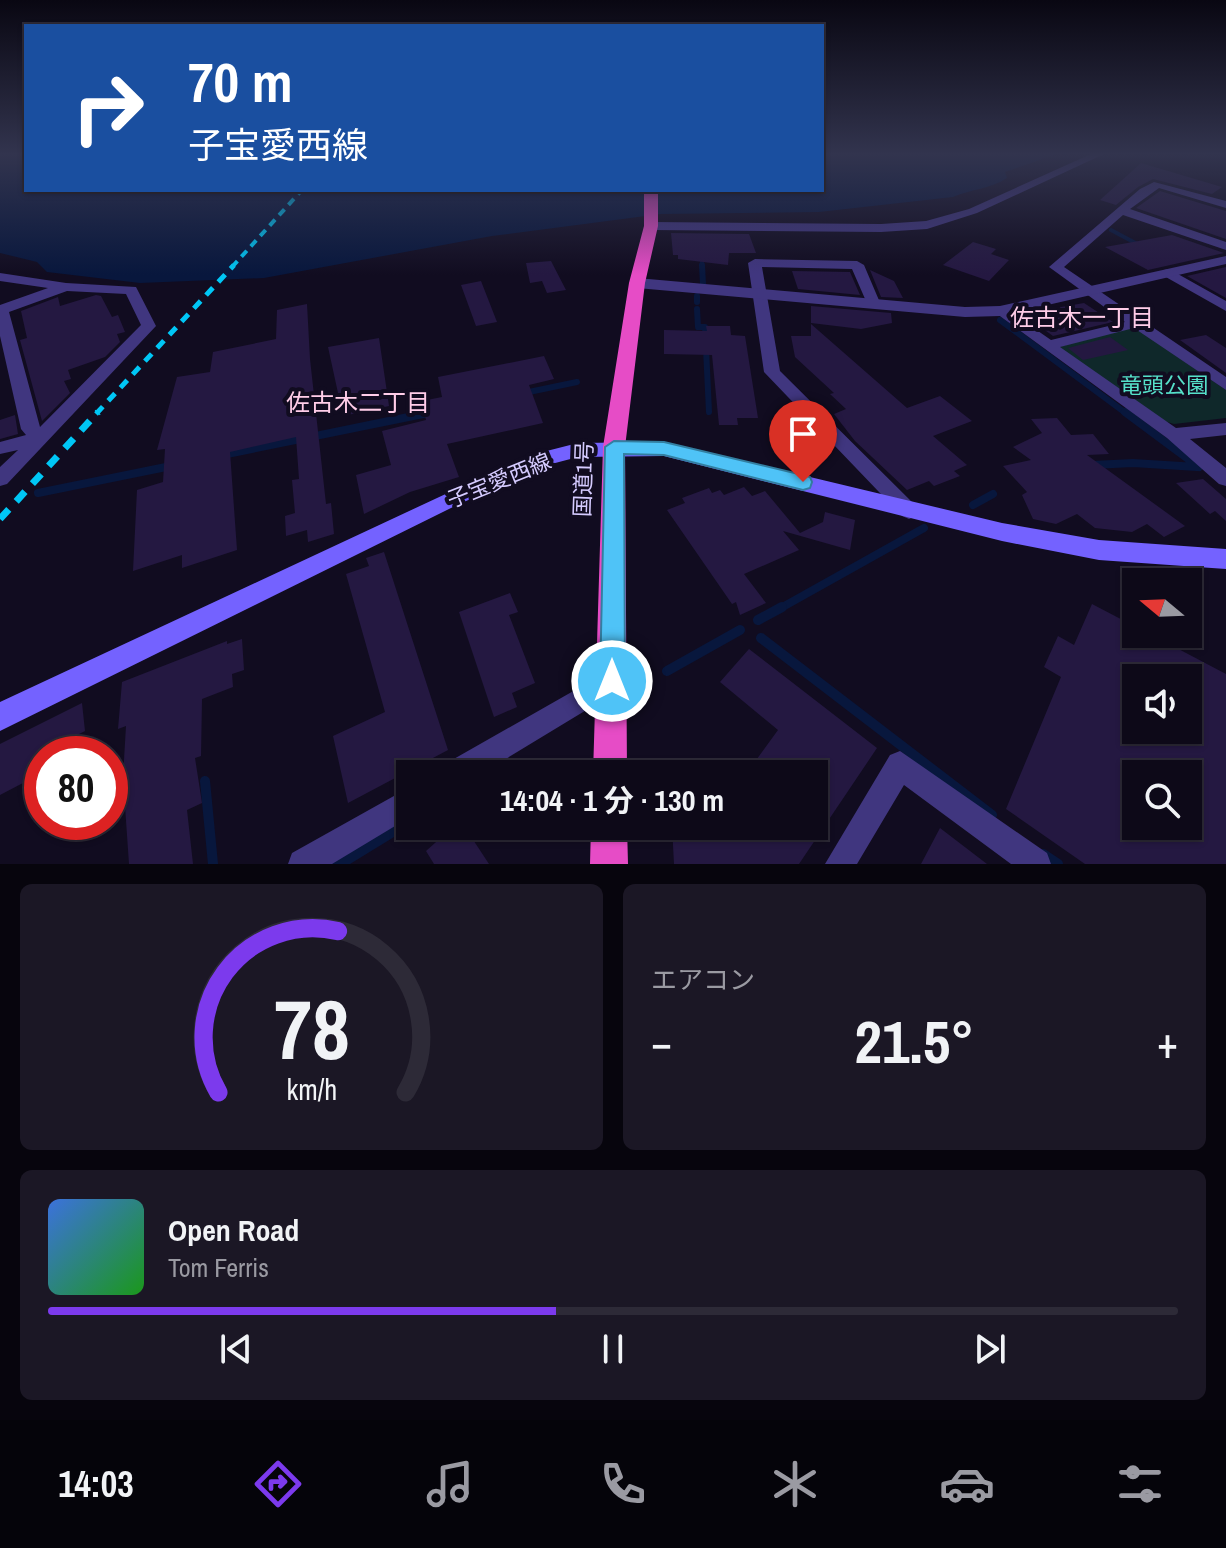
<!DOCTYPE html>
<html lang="ja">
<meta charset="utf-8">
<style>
:root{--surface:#0d0918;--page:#1b1725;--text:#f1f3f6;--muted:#9a9aa2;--line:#2d2a37;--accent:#7c3aed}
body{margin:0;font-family:"Archivo Narrow","Noto Sans JP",sans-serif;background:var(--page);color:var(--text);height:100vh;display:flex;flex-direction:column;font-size:30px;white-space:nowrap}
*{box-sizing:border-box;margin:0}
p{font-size:26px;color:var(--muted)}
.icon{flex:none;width:44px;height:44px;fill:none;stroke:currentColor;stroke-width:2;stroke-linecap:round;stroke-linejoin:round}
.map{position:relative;height:864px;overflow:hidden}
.drawer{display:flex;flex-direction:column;gap:20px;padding:20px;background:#07050d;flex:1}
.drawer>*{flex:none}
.top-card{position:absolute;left:24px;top:24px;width:800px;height:168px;border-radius:0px;box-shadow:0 2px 6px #0004,0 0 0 2px var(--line);background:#1a4fa0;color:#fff;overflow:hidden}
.needle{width:52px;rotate:289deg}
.fabs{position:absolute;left:1122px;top:568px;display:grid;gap:16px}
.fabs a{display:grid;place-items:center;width:80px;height:80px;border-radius:0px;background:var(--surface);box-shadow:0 2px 6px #0004,0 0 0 2px var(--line);font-size:40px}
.speed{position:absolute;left:24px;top:736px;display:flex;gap:16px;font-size:40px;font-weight:700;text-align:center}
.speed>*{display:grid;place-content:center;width:104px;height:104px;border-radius:50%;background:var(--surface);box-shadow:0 2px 6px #0004,0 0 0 2px var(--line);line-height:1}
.speed .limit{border:12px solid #d22;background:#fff;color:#111}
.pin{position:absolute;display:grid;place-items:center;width:68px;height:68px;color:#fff;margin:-82px -34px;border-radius:50% 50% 50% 0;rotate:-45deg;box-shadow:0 0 8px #0007}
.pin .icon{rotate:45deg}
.me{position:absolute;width:88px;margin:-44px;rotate:0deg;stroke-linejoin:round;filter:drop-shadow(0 0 6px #0008)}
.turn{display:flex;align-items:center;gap:28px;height:168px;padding:0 32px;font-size:36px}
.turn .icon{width:104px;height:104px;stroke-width:2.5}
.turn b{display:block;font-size:56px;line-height:68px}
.big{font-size:60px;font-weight:700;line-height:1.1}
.drawer .card{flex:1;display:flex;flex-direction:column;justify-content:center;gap:12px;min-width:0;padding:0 28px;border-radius:12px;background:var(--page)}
.drawer .dial{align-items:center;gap:0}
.dial svg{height:208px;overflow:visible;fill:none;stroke:var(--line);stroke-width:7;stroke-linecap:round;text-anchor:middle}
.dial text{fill:var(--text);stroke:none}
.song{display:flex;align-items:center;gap:24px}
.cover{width:96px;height:96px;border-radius:12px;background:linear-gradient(135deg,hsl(220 70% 55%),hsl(120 70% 35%))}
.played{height:8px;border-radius:4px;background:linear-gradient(90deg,var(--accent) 45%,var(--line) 45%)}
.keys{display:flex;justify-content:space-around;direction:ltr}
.heat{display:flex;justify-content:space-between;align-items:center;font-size:44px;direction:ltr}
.drawer .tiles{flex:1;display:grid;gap:20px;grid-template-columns:1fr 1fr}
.card:last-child{grid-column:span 2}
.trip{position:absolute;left:396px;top:760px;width:432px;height:80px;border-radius:0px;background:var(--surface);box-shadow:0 2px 6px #0004,0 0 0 2px var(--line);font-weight:700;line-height:80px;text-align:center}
.tab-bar{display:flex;height:128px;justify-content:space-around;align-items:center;background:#05040a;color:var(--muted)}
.tab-bar .icon{width:56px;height:56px}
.tab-bar .current{color:var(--accent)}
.tab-bar b{font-size:36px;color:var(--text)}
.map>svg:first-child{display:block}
</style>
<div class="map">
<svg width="1226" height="864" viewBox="0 0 1226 864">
<rect width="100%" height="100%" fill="#110c20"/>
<!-- green -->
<path fill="#0f282a" d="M1134,327l92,63v28l-52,6 -10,-3 -106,-74z"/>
<!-- water -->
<path fill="#08173d" d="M0,154h26v36h796v-36h235l-52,18 2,6c-17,11 -35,11 -54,19l-134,15 -158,2 -169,22 -228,42 -124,5 -93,-11 -10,-10 -37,-9z
M410,815l2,11 -62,38h-22z"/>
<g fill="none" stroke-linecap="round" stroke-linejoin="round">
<!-- stream-far3 -->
<path stroke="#08173d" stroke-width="4" d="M1111,230l30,16
M702,254v13"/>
<!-- stream-far2 -->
<path stroke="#08173d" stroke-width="6" d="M702,265l1,19
M697,296v6
M697,309l1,18h7l4,85
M1000,320l127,94
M524,393l53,-11
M423,414l10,-2"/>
<!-- stream-far1 -->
<path stroke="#08173d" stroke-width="8" d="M1125,412l74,55
M222,455l211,-43
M1093,465l40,-2 64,4
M38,493l133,-27
M973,505l20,-11
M779,609l145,-81"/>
<!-- stream -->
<path stroke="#08173d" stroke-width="10" d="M758,620l24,-13
M761,638l231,177
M667,671l73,-41
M205,781l8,83
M1043,854l15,10"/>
</g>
<!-- building -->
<path fill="#241841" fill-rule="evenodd" d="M1141,163l81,24 -10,7 -59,-15 -15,8 -22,18 -16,-5z
M1160,191l66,20v28l-90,-31z
M671,233l78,1 7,19h-27l-1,12 -50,-6v-4h-5z
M1172,235l52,18 -76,17 -43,-23z
M973,242l23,7 -5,5 18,6 -20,21 -46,-16z
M551,261l15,29 -19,3 -5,-12 -12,2 -4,-20z
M1226,267v31l-39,-22z
M870,270l24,11 9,17 -22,-1z
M792,271l58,1 10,23 -62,-6z
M481,281l16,41 -21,4 -15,-41z
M96,295l5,1 11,21 6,-2 7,17 -8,2 3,8 -15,15 -37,13 3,9 -7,2 6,12 -28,28 -22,-81 7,-2 -6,-27 37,-14 2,9z
M1084,303l29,19 -60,14 -11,-8 11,-2 -15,-15z
M307,304l3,55 16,145 5,-1 3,31 -26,8 -1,-12 -21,6 -1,-20 10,-3 -3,-33 7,-1 -3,-42 -66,15 7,98 -55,18v-13l-49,16 4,-81 26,-8 2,-33 -8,1 20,-73 33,-5 3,-20 63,-13 1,-29z
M811,306l80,7 1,10 -31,6 -50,-6z
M811,324l96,84 33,-12 32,25 -39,15 34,29 -13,6 6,5 -26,10 -5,-5 -22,9 -52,-49 -21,-27 12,-5 -16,-15 4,-1 -39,-36 -4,-21h20z
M706,326h24l1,9 14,1 13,82h-21l1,7h-19l-7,-70 -48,-1v-24l43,1z
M1206,335l20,13v25l-46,-33z
M1110,337l18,13 -45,10 -15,-12z
M379,338l10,68 -46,10 -15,-69z
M544,356l10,23 -25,6 14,38 -96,21 12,33 -49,15 -46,22 -8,-39 35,-10 -9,-34 44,-11 -4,-19 20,-4 -4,-20z
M15,415l3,19 -18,5v-19z
M1057,418l14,17 22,-1 16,20 -22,1 98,71 -21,11 -17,-13 -15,8 -37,-4 -18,-14 -21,10 -23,-5 -11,-24 5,-3 -24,-26 28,-6 -18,-13 29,-14 -11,-14z
M1203,479l23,20v22l-11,-10 -5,3 -34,-31z
M744,487l8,9 13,-5 35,42 23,-11 2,-10 30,8 -5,30 -67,-19 16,19 -55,24 22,29 -26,12 -4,-13 -4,2 -65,-94 18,-7 -3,-5 27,-10 3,5 8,-3 4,5z
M384,552l64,198 -100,53 -15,-67 52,-24 -39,-138 23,-8 -3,-8z
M510,593l8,19 -9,3 26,68 -23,10 5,14 -23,10 -35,-105z
M1092,604l44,23v7h14l76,40v190h-141l-79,-55 55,-132 -17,-10 14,-31 16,9zM1136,678h52v52h-52zM1136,774h52v52h-52z
M242,639l2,31 -12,4 1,13 -31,12 -1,57 -6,2 7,45 -15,7 6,54h-64l-6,-87 3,-51 -8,3 4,-47 105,-41v3z
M749,649l128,99 -78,116h-125l-2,-38h142v-52h-68l32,-44 -58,-48z
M82,703l3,28 -43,22v20l-42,22v-51z
M454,826h10l25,38h-55l-8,-13z
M940,828l47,36h-66z"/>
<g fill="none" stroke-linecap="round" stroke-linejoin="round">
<!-- minor -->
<path fill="#40367f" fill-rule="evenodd" d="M1091,154h13l-127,59 -50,16 -46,3 -230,-2 -6,-4 6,-4 230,2 45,-3 43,-12z
M1154,182l72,19v7l-67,-20 -29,21 96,33v8l-103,-35 -59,52 162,110v13l-92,-62 -74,19 116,81 50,-5v12l-36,4 36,29v18l-7,-2 -52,-46 -174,-127 2,-3h10l46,32 74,-18 -76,-55 91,-78z
M755,259l102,2 7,4 17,40 -2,3h-10l-17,-39 -90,-2 18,104 136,135 3,5 -3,5 -7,3 -7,-3 -138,-144 -16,-109z
M1169,269l57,32v10l-62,-35v-6z
M0,273l66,10 70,4 20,39 -149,158 -7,2v-19l18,-17 -18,4v-12l26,-7 -5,-6 -21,-93v-31l48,-17 -48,-7zM67,291l59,3 15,31 -101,102 -31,-115z
M612,669l9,4 4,8 -4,8 -140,85h-40l4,-10z
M900,751l147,102 4,11h-40l-107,-79 -47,79h-32l65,-109z
M410,787v30l-78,47h-44l4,-11z"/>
<!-- tertiary -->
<path fill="#40367f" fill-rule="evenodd" d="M1226,256v8l-226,52 -35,1 -328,-29 -8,-5 8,-5 328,29 35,-1z"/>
<!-- secondary -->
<path fill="#7462ff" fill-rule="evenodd" d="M664,442l338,81 97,17 127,9v20l-127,-9 -97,-19 -338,-85 -86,1 -38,10 -89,41 -451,223v-29l527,-246 51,-13z"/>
<!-- trunk -->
<path fill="#e64cc6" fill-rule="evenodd" d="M644,190h14v36l-13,57 -20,164 2,327h-34l10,-327 26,-164 15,-57z
M591,826h36l1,38h-38z"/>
<!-- rail-far2 -->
<path stroke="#00c7f6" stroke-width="4" stroke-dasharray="8 6" stroke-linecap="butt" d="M232,267l70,-77"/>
<!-- rail-far1 -->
<path stroke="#00c7f6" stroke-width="5" stroke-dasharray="10 8" stroke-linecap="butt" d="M96,414l138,-149"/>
<!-- rail -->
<path stroke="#00c7f6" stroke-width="7" stroke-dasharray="13 11" stroke-linecap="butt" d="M0,519l98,-107"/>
</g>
<!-- sky -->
<linearGradient id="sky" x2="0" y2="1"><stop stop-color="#090712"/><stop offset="0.56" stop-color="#32344e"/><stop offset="1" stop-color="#32344e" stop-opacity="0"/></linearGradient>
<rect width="1226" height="275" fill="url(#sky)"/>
<!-- route -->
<path fill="#4fc3f7" stroke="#337fa1" stroke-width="2" d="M614,441l50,1 139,33 7,2 2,5 -2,6 -7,2 -139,-35 -40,-1 1,227 -4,9 -9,3 -9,-3 -3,-9 5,-234z"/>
<g text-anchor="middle" stroke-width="8" stroke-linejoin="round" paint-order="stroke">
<!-- park labels -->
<g font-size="22" fill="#56e0ca" stroke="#110c20">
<text x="1164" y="393">竜頭公園</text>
</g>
<!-- street labels -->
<g font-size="22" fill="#d5cbff" stroke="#110c20">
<text transform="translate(583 479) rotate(-88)" y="8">国道1号</text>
<text transform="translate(499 480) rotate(-22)" y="8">子宝愛西線</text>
</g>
<!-- neighbourhood labels -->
<g font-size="24" fill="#ffcde8" stroke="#110c20">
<text x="1082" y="326">佐古木一丁目</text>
<text x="358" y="411">佐古木二丁目</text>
</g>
</g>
</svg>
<div class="fabs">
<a><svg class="needle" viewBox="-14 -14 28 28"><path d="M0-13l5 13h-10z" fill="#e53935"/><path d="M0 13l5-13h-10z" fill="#9a9aa2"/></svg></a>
<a><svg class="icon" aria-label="sound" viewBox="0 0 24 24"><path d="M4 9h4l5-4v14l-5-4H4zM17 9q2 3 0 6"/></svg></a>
<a><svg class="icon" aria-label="search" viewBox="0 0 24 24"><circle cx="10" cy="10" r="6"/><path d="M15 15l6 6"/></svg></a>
</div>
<div class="speed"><div class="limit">80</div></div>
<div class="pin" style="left:803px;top:482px;background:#d93025"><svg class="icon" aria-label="arrive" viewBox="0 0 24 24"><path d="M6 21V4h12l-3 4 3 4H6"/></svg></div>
<svg class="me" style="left:612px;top:681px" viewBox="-20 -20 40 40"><circle r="17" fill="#4fc3f7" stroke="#fff" stroke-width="3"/><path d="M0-11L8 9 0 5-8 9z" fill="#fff"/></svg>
<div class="trip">14:04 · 1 分 · 130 m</div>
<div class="top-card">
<div class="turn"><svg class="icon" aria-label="right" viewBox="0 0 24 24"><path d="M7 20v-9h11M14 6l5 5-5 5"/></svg><div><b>70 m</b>子宝愛西線</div></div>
</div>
</div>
<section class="drawer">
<div class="tiles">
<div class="card dial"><svg viewBox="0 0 100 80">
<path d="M14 69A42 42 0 1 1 86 69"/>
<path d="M14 69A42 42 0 0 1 60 7" stroke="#7c3aed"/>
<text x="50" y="56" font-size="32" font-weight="700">78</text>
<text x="50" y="72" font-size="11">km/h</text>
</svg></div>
<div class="card"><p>エアコン</p>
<div class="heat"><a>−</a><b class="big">21.5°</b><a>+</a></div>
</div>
<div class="card">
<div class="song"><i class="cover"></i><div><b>Open Road</b><p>Tom Ferris</p></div></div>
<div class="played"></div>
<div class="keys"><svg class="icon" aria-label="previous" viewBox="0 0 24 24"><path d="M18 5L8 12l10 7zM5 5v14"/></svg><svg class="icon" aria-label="pause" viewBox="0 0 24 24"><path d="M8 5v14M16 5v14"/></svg><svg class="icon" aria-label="next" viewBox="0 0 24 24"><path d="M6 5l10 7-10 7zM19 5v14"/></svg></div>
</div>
</div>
</section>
<nav class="tab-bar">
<b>14:03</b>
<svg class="icon current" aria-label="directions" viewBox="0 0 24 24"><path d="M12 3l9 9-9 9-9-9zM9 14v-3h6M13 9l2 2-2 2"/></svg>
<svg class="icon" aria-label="music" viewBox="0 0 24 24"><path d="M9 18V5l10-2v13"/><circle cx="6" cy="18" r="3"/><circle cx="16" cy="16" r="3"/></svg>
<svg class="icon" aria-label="phone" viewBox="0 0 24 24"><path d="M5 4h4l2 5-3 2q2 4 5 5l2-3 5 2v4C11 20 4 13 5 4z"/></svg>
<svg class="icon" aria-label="climate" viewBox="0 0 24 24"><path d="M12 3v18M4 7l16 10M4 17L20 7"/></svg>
<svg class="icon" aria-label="car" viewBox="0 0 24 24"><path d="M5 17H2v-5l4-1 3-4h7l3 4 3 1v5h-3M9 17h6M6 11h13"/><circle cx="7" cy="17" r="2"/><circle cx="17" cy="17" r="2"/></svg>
<svg class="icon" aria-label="filters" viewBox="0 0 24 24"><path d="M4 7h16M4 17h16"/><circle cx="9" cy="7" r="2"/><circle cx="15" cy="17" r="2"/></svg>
</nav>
